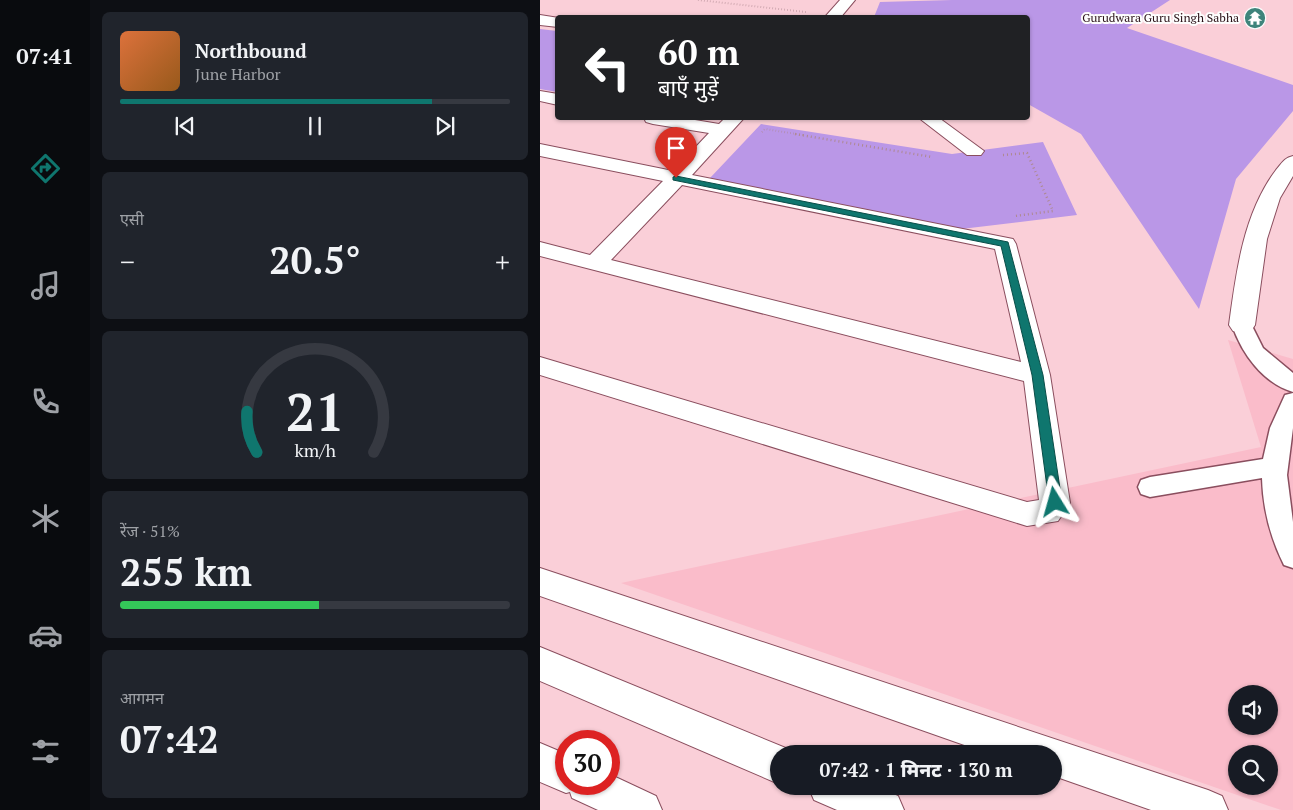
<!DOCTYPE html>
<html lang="hi">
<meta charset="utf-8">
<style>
:root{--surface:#171b24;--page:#20242c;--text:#f1f3f6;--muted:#9ea1a6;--line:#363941;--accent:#0f766e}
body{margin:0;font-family:"PT Serif","Noto Sans Devanagari",serif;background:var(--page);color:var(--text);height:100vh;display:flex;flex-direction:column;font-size:19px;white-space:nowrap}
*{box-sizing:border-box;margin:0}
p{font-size:16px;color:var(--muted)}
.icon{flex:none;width:28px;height:28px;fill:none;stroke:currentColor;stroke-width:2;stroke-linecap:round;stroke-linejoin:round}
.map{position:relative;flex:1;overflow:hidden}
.sheet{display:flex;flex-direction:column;gap:12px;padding:12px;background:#0d0f14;width:450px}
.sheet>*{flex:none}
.hud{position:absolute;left:15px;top:15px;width:475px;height:105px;border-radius:5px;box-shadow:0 1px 4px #0004;background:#202124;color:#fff;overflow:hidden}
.fabs{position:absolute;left:688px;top:685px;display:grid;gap:10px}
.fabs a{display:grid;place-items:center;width:50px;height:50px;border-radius:50%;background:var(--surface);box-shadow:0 1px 4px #0004;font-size:25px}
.speed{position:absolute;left:15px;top:730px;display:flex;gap:10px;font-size:25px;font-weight:700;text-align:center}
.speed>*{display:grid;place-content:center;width:65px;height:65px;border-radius:50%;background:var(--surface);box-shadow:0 1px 4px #0004;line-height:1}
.speed .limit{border:8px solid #d22;background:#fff;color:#111}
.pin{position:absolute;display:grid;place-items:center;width:42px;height:42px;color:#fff;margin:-51px -21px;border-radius:50% 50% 50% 0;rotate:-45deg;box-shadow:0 0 5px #0007}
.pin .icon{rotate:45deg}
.me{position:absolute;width:55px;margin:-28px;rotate:352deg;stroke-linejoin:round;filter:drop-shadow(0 0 4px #0008)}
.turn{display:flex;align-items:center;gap:18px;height:105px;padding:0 20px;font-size:22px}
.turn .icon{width:65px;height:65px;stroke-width:2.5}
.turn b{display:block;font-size:35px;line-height:42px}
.big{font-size:38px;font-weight:800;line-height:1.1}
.sheet .widget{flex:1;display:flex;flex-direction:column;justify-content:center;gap:8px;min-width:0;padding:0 18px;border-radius:8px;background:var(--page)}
.sheet .dial{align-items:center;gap:0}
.dial svg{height:130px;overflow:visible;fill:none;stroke:var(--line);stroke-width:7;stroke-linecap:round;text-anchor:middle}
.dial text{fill:var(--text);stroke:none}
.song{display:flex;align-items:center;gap:15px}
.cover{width:60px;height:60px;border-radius:8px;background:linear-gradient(135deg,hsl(20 70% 55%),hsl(30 70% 35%))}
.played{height:5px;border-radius:2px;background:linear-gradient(90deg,var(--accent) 80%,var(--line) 80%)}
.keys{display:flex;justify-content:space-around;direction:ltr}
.heat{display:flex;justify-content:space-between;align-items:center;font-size:28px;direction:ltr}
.charge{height:8px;border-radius:4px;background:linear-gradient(90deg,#34c759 51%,var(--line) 0)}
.trip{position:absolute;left:230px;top:745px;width:292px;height:50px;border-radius:25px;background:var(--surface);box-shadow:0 1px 4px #0004;font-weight:800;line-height:50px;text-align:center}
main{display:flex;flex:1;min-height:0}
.tabs{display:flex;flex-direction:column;width:90px;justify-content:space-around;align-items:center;background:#090b0e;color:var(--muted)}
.tabs .icon{width:35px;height:35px}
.tabs .current{color:var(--accent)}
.tabs b{font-size:22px;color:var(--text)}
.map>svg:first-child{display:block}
</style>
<main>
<nav class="tabs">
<b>07:41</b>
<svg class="icon current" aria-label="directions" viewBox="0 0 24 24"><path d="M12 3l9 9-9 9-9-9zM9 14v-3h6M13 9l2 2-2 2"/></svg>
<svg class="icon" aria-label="music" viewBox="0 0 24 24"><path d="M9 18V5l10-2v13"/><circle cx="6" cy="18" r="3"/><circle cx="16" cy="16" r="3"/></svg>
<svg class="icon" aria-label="phone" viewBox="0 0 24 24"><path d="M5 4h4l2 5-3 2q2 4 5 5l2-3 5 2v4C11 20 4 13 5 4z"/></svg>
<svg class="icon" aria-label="climate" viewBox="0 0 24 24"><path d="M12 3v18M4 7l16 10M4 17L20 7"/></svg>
<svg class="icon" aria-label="car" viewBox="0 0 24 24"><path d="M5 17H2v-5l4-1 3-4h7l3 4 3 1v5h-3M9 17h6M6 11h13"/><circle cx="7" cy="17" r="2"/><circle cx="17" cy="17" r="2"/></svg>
<svg class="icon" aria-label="filters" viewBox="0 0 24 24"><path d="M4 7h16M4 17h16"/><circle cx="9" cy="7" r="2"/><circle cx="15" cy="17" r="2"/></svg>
</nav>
<section class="sheet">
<div class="widget">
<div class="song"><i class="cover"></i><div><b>Northbound</b><p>June Harbor</p></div></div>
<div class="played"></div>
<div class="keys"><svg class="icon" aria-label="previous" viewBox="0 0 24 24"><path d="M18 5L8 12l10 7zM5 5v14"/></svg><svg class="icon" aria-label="pause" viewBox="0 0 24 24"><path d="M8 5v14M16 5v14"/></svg><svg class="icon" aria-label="next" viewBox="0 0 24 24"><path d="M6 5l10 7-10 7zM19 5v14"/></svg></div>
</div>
<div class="widget"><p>एसी</p>
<div class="heat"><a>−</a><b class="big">20.5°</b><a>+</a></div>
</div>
<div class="widget dial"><svg viewBox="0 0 100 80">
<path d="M14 69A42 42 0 1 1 86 69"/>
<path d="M14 69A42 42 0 0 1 8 44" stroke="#0f766e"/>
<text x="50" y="56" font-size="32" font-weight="700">21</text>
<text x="50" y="72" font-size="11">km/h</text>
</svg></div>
<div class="widget"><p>रेंज · 51%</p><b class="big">255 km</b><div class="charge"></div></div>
<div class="widget"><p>आगमन</p><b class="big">07:42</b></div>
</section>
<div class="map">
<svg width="753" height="810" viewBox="0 0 753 810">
<rect width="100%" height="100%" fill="#facfd8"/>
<!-- built -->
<path fill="#fabcca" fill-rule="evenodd" d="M688,340l65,19v451h-12l-660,-227 640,-136zM696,694h33v32h-33zM696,754h33v32h-33z"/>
<!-- green -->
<path fill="#ba97e7" d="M412,0h218l-43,28 166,57v26l-57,68 -37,130 -118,-175 -53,-30v-86l-154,-1 6,-15z
M0,29l17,2v61l-17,-3z
M221,124l191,30 91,-12 34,73 -124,15 -243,-52z"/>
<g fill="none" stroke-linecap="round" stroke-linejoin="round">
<!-- lane casing -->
<g stroke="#8a4e5e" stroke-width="3">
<path id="lane" d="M702,318l7,2 14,28 30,25v19c-30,-9 -51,-38 -61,-67l3,-5z
M753,393v35l-6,47 6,47v46l-9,-3c-14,-28 -21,-56 -22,-87l-112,19 -9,-3 -3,-7 3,-7 9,-3 113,-18 7,-31 15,-33z"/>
</g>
<!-- street casing -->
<g stroke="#8a4e5e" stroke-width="2">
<path id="street" d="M300,0h15l-15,18h-16z
M0,15l19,3 -1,9 -18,-2z
M0,91l18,3v11l-18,-4z
M104,118h39l36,6 6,-6h19l-52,57 321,64 3,5 34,131 20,128 -12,18 -31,5 -487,-151v-18l487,145 12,-2 -15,-119 -484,-125v-14l50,13 73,-74 -123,-25v-12l133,27 36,-38 -56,-9 -7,-2zM142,185l313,64 26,113 -410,-102z
M379,118h20l45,33 -3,4h-14z
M753,156v20l-13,22 -13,41 -12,86 -4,6 -9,2 -9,-2 -4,-6c7,-52 14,-111 47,-155 6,-7 8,-12 17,-14z
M0,568l668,222 14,6 6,14h-77l-97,-34v-22h-64l-450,-158z"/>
</g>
<!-- secondary casing -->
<g stroke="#8a4e5e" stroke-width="2">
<path id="secondary" d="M0,647l253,104 1,3h-15v30l-239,-103z
M268,786h67l23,10 6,14h-67l-23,-10z"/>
</g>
<!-- primary casing -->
<g stroke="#8a4e5e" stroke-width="2">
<path id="primary" d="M0,743l26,11v30h43v-10l47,22 6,14h-64l-26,-12 -2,-6 -4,1 -26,-11z"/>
</g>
<!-- path-far1 -->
<path stroke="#ae8991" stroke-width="2" stroke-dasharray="0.5 2.5" stroke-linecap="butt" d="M158,0l108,12
M222,132l3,-3 38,6"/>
<!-- path -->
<path stroke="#ae8991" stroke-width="2.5" stroke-dasharray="1 3" stroke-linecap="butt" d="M255,134l137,23
M463,155l24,-2 26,58 -38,5"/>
<!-- lane -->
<use href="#lane" fill="#fff" fill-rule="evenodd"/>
<!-- street -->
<use href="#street" fill="#fff" fill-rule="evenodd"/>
<!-- secondary -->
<use href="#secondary" fill="#fff" fill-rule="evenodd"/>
<!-- primary -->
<use href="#primary" fill="#fff" fill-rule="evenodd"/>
</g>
<!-- route -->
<path fill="#0f766e" stroke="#0a4d48" d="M136,176l332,66 35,133 19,127 -2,4h-9l-2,-4 -17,-127 -31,-129 -328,-66v-3z"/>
<!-- icons -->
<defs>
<g id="temple-disc" transform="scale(1.125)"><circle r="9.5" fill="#3e847b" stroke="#fdfdfd"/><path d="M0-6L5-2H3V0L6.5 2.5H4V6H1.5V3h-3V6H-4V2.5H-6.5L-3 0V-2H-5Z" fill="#fff"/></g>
</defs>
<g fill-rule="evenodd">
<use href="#temple-disc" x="715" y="18"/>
</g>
<g text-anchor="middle" stroke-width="4" stroke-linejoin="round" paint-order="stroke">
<!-- far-poi labels -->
<g font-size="12" fill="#281016" stroke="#fdfdfd" text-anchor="end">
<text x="699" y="22">Gurudwara Guru Singh Sabha</text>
</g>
</g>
</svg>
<div class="fabs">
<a><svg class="icon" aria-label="sound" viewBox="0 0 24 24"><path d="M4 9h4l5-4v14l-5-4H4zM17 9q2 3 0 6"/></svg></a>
<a><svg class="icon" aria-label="search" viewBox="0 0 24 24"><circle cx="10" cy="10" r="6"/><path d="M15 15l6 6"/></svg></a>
</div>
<div class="speed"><div class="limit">30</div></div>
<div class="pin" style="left:136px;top:178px;background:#d93025"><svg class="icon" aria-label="arrive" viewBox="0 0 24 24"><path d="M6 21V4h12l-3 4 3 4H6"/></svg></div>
<svg class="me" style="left:515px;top:502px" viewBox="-20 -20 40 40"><path d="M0-17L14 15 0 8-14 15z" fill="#0f766e" stroke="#fff" stroke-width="4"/></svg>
<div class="trip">07:42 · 1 मिनट · 130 m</div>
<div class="hud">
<div class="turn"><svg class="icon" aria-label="left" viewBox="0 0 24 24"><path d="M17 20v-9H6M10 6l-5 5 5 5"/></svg><div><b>60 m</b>बाएँ मुड़ें</div></div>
</div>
</div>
</main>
